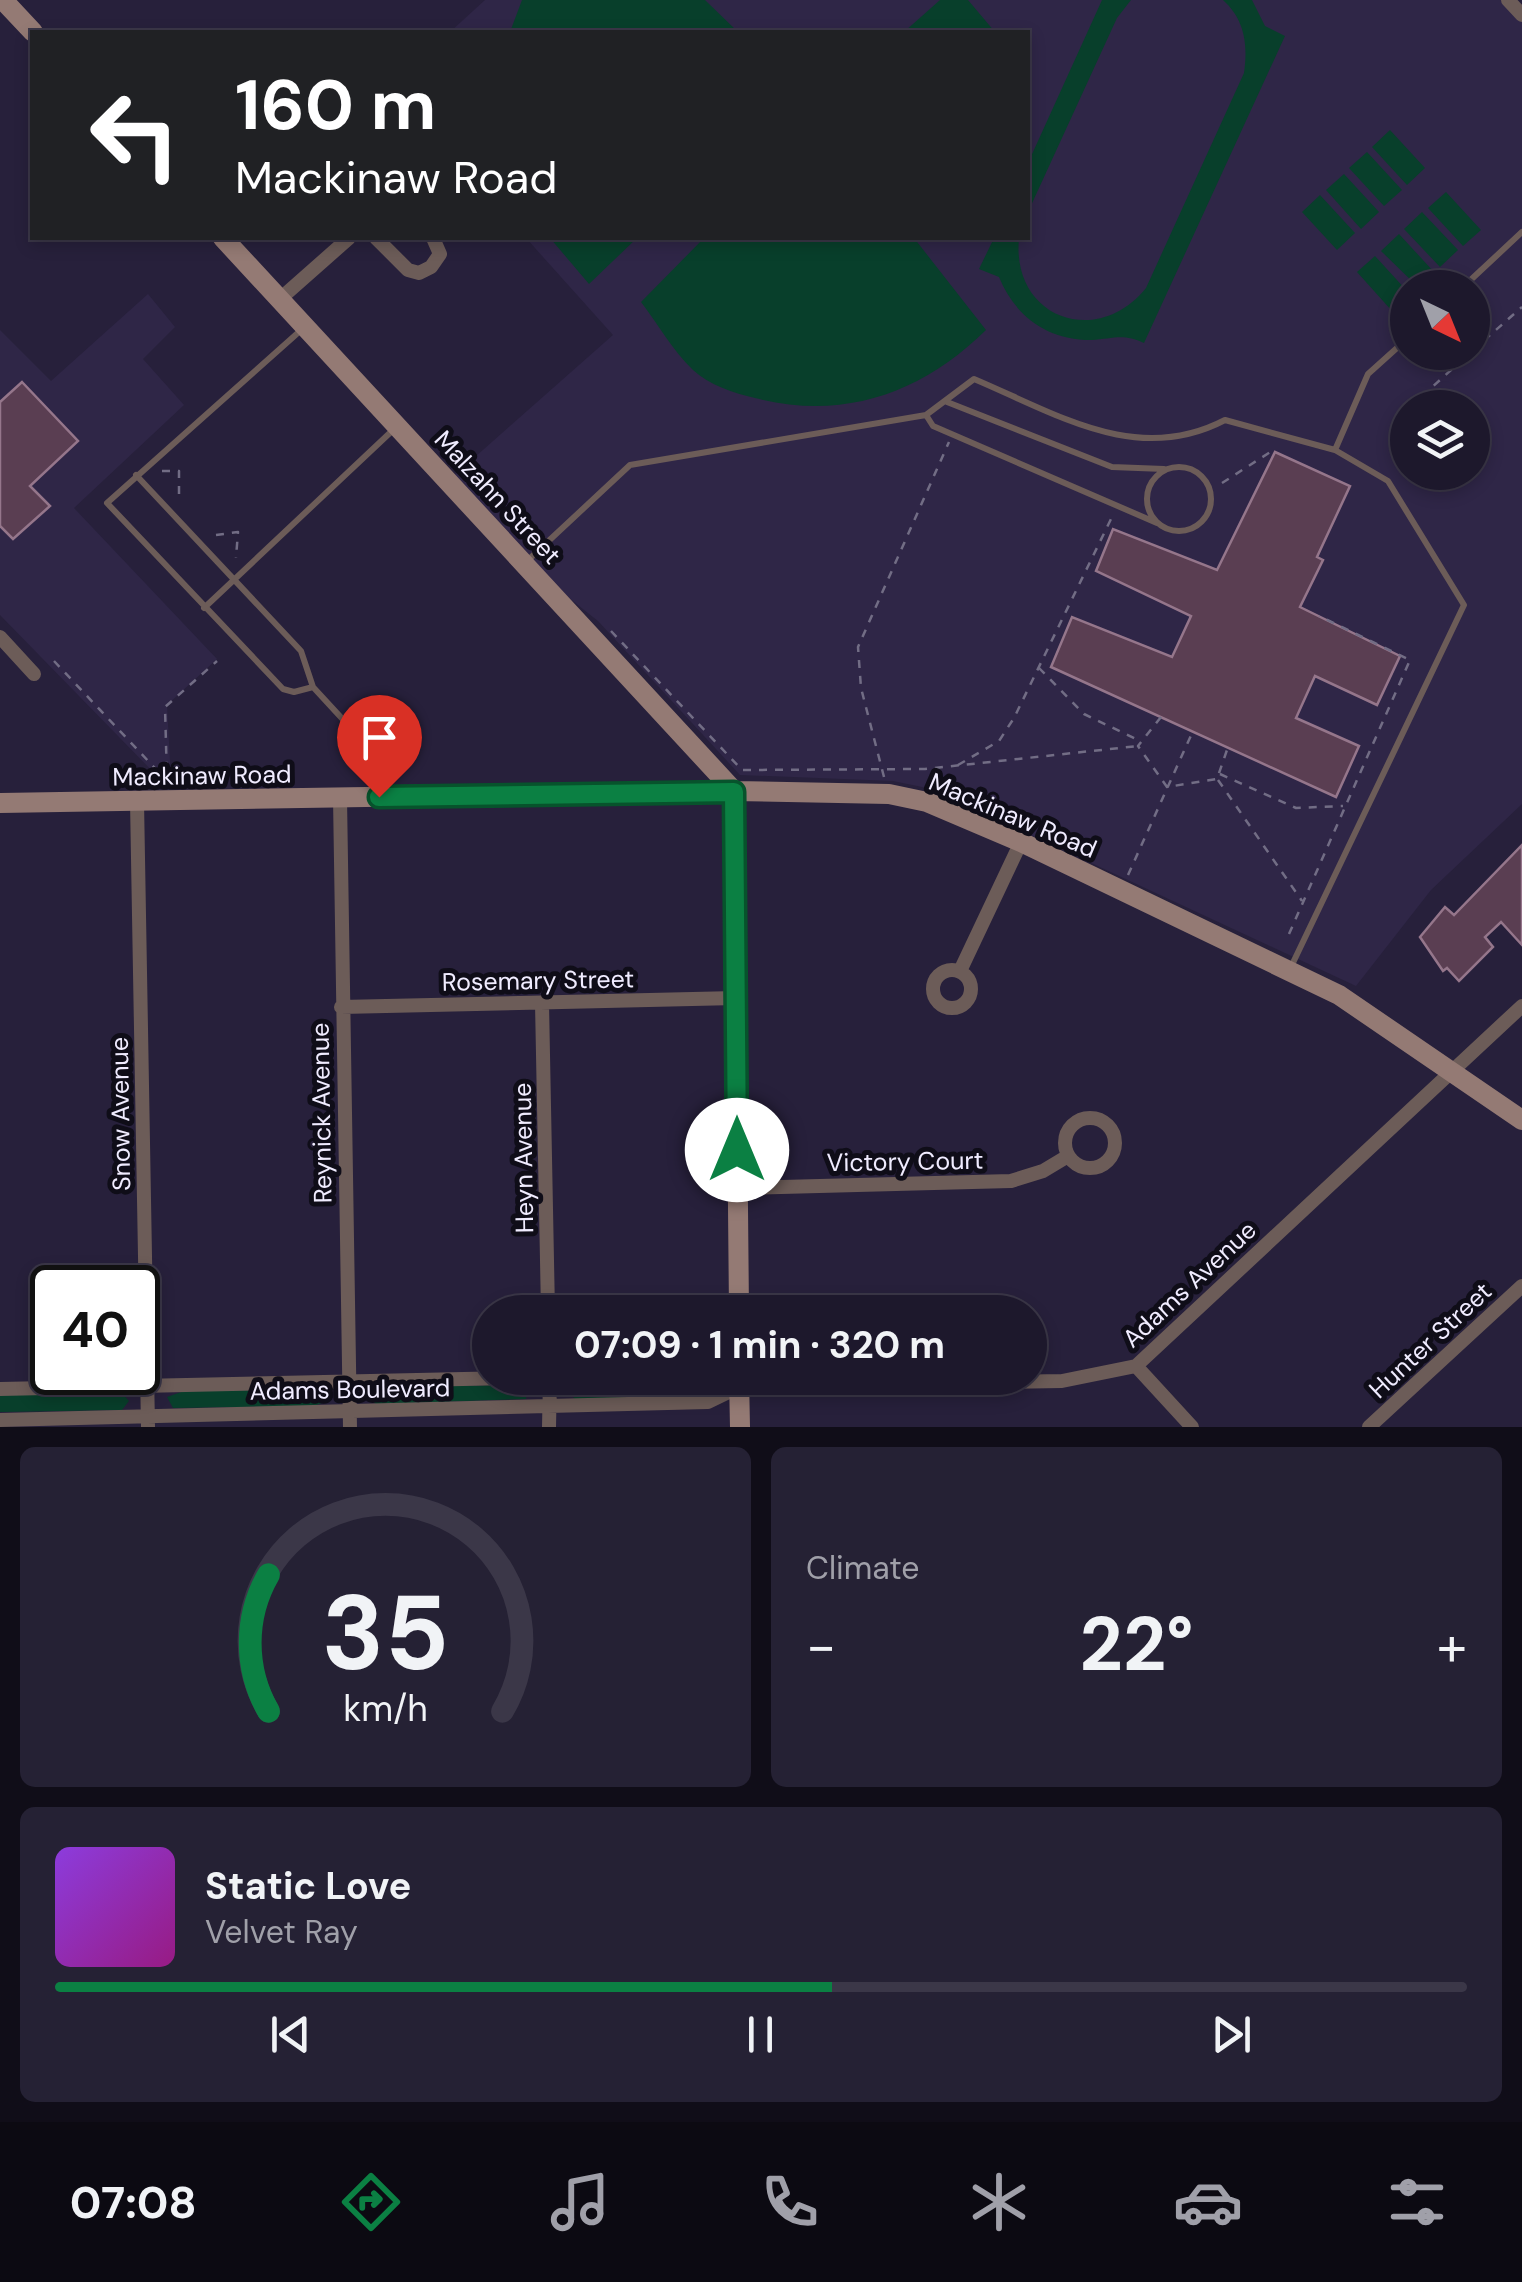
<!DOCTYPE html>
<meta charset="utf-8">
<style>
:root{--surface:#1d182c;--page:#252134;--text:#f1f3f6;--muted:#a0a0a9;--line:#3b3748;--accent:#0b8043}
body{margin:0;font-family:"DM Sans",sans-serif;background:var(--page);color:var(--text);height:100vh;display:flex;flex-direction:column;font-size:38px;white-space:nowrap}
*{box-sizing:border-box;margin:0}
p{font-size:32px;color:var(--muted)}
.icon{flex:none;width:55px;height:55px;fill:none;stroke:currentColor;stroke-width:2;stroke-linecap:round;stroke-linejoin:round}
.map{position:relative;height:1427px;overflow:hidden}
.drawer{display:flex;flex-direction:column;gap:20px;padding:20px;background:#100d18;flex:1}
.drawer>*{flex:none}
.hud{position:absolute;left:30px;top:30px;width:1000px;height:210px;border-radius:0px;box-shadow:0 5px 15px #0003,0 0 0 2px var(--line);background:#202124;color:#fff;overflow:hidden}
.needle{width:65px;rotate:137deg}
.tools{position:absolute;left:1390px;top:270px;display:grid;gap:20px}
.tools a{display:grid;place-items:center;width:100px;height:100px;border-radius:50%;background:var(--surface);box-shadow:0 5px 15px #0003,0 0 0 2px var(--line);font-size:50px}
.speed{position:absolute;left:30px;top:1265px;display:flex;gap:20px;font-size:50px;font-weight:700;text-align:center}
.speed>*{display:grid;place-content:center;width:130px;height:130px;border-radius:50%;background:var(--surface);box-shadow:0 5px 15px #0003,0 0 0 2px var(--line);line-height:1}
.speed .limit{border:5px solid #111;border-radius:15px;background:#fff;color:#111}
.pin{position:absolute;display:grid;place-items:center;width:85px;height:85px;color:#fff;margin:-102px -42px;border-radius:50% 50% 50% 0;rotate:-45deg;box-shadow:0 0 10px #0007}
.pin .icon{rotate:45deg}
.me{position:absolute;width:110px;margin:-55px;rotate:0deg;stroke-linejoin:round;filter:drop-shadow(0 0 8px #0008)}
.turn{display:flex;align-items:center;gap:35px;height:210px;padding:0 40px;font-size:45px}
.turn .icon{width:130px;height:130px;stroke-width:2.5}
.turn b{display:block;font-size:70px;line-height:85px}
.big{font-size:75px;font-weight:700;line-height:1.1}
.drawer .widget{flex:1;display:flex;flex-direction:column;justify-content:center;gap:15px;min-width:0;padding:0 35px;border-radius:15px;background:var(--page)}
.drawer .dial{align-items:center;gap:0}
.dial svg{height:260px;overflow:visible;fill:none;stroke:var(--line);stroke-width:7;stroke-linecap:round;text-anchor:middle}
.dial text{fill:var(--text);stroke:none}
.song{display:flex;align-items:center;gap:30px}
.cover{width:120px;height:120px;border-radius:15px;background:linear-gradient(135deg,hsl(270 70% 55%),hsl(310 70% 35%))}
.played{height:10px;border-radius:5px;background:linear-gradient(90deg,var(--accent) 55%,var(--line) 55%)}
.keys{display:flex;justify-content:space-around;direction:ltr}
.heat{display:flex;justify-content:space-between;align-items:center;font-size:55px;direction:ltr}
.drawer .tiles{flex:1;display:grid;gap:20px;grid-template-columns:1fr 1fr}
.widget:last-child{grid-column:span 2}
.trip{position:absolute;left:472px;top:1295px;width:575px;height:100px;border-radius:50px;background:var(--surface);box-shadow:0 5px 15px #0003,0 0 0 2px var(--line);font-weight:700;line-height:100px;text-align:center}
.tabs{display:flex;height:160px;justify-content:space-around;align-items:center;background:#0c0a12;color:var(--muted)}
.tabs .icon{width:70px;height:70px}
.tabs .selected{color:var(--accent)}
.tabs b{font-size:45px;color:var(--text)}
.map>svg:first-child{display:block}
</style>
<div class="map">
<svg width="1522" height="1427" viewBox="0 0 1522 1427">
<rect width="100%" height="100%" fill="#27203b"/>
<!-- built -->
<path fill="#2f2647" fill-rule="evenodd" d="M485,0h1023l14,15v789l-91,86 -75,96 -424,-197 -39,-8 -153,-6 -142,-154 -73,-58 -76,-83 164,-145 -87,-97h502v-206h-578zM1408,288h64v64h-64zM1408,408h64v64h-64z
M148,294l27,33 -32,32 41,46 -110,103 143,151 -50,46 4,74 -12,-1 -159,-163v-285l51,51z"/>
<!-- green -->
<path fill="#083f2b" d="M522,0h183l33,32h-228z
M940,0h28l27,32h-91z
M1102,0h29l-14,18 -89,194v-49z
M1223,0h29l13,26 20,10 -141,307c-21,-10 -31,-4 -53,-3 -44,0 -76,-24 -92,-63l-20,-8 15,-31h25c-8,80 78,111 127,50l98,-215c4,-28 1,-53 -21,-73z
M1390,130l35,38 -18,17 -35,-38z
M1367,152l35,38 -18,16 -35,-38z
M1344,174l35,38 -18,17 -35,-39z
M1446,192l35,38 -18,16 -35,-38z
M1320,195l35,38 -18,17 -35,-38z
M1422,212l36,38 -18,17 -36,-38z
M1399,234l35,38 -16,15 -37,-36z
M550,238h87l-48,46z
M704,238h210l72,92c-64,63 -142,91 -231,68 -21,-5 -46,-13 -62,-28 -20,-19 -35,-46 -52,-68z
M1375,256l32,35 -15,20 -35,-39z
M708,1379l7,7 -8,11 -130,4 -7,-7 4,-9 9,-3z
M517,1385l11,3 -2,11 -150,5 -7,-6 9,-11z
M317,1389l6,1 4,11 -13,5 -141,2 -6,-11 17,-6z
M122,1393l7,8 -7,9 -122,2v-17z"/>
<!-- building -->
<path fill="#5a3e52" stroke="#95768b" stroke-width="2.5" d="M22,382l56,59 -48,45 20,20 -37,33 -13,-13v-124z
M1275,452l75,34 -33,71 6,3 -23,47 100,49 -23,49 -62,-29 -19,42 63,28 -23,51 -285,-130 21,-50 100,40 19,-41 -95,-45 17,-42 104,41z
M1522,845v100l-21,-23 -16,15 8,10 -34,34 -12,-13 -4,3 -23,-34 25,-30 9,8z"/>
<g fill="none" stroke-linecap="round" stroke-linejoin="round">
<!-- path -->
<path stroke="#726d85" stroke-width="2.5" stroke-dasharray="8 8" stroke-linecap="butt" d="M1472,351l50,-44
M1410,407l61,-55
M162,471h17v25
M1222,483l53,-34
M216,535l22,-3 -2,26
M611,631l131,139 183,-1 213,-23
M54,661l113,120 -2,-74 52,-46
M1039,668l45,46 56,27
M1161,717l-23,29 29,41 50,-8 11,-32
M958,765l41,-24 15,-23 98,-201
M1220,774l76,34 47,-2
M884,777l-23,-89 -3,-41 91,-205
M1218,780l84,121
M1128,875l65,-144
M1289,934l121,-274 -91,-44"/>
<!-- lane -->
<path stroke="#6c5c58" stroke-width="6" d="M1462,288l60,-56
M300,331l-193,172 176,186 11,3 19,-5
M947,402l165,65 52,2
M926,415l7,11 224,97
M1147 499a32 32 0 1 1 64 0a32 32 0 1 1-64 0Z
M136,475l165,176 12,36 59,64 7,41
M526,562l104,-97 296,-50 48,-36c83,35 163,87 251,41l110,30 33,-76 40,-36
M204,608l189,-178
M1290,969l174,-364 -76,-124 -53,-31"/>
<!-- street -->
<path stroke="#6c5c58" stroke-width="14" d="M1508,0l14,15
M376,238l32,32 11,3 12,-6 9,-13 -7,-16
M280,299l69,-61
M0,637l34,37
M340,798l10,629
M137,801l11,626
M933 989a19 19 0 1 1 38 0a19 19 0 1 1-38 0Z
M960,971l61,-129
M542,1003l6,309
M341,1007l395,-9
M1065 1143a25 25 0 1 1 50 0a25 25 0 1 1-50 0Z
M738,1188l273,-7 32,-10 25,-15
M1136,1366l56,61
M739,1387l323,-6 74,-15 386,-360
M0,1389l514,-11
M0,1420l708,-18 31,-15
M549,1427l1,-49
M1369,1427l153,-141"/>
<!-- secondary -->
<path stroke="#947a74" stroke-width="20" d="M3,0l30,32
M223,238l511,553
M734,791l5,521
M0,803l734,-12 155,3 38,8 94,40 318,153 183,125
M739,1378l1,49"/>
</g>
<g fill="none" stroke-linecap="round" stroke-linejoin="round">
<!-- route casing -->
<g stroke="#07532c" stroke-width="25">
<path id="route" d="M379,797l355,-5 3,358"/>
</g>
<!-- route -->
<use href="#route" stroke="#0b8043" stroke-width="18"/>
</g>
<g text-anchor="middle" stroke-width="10" stroke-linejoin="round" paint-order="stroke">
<!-- street labels -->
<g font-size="25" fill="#f0ecff" stroke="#0f0d18">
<text transform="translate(498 497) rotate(47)" y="9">Malzahn Street</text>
<text transform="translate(202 775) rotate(-1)" y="9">Mackinaw Road</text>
<text transform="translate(1013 815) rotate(23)" y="9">Mackinaw Road</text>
<text transform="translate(538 980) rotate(-1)" y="9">Rosemary Street</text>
<text transform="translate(321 1113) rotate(-91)" y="9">Reynick Avenue</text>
<text transform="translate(120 1114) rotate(-91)" y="9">Snow Avenue</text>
<text transform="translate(523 1158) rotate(-91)" y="9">Heyn Avenue</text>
<text transform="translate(905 1161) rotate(-1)" y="9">Victory Court</text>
<text transform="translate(1189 1284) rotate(-43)" y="9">Adams Avenue</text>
<text transform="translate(1430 1340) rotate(-43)" y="9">Hunter Street</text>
<text transform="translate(350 1389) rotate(-1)" y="9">Adams Boulevard</text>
</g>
</g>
</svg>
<div class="tools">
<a><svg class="needle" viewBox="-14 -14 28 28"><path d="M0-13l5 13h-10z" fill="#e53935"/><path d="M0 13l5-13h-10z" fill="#a0a0a9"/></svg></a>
<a><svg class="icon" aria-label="layers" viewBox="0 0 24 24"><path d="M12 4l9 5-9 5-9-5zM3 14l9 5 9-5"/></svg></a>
</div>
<div class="speed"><div class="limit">40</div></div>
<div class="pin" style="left:379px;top:797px;background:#d93025"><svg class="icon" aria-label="arrive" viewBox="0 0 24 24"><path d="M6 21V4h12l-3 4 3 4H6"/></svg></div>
<svg class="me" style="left:737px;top:1150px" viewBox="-20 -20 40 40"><circle r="19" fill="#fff"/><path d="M0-13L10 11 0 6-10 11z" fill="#0b8043"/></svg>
<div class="trip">07:09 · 1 min · 320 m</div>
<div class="hud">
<div class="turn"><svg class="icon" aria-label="left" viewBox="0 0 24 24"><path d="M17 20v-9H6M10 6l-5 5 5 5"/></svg><div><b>160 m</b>Mackinaw Road</div></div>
</div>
</div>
<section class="drawer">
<div class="tiles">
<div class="widget dial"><svg viewBox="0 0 100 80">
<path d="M14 69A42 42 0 1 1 86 69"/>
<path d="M14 69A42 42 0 0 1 14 27" stroke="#0b8043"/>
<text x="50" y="56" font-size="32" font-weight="700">35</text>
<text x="50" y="72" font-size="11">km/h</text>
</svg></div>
<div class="widget"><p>Climate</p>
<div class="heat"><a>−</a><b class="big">22°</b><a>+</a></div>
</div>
<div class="widget">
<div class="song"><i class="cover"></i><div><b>Static Love</b><p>Velvet Ray</p></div></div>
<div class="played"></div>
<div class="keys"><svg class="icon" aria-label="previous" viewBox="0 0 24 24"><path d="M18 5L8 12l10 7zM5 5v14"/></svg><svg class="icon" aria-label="pause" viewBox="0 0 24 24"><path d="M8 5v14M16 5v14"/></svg><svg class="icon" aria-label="next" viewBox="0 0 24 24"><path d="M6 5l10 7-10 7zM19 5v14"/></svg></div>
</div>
</div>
</section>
<nav class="tabs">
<b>07:08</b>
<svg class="icon selected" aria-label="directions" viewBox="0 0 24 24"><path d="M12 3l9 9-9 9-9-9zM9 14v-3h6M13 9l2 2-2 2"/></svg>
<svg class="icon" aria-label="music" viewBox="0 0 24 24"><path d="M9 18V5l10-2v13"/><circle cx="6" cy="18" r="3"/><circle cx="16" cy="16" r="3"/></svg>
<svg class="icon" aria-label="phone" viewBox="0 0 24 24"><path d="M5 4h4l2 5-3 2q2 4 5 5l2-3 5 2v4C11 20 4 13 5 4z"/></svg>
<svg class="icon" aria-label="climate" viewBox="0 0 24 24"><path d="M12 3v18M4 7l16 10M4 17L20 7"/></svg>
<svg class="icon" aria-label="car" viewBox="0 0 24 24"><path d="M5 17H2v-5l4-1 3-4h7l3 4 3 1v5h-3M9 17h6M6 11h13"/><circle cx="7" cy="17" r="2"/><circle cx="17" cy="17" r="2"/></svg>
<svg class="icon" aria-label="filters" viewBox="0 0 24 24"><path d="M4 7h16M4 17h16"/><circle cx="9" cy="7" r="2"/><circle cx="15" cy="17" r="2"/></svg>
</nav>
